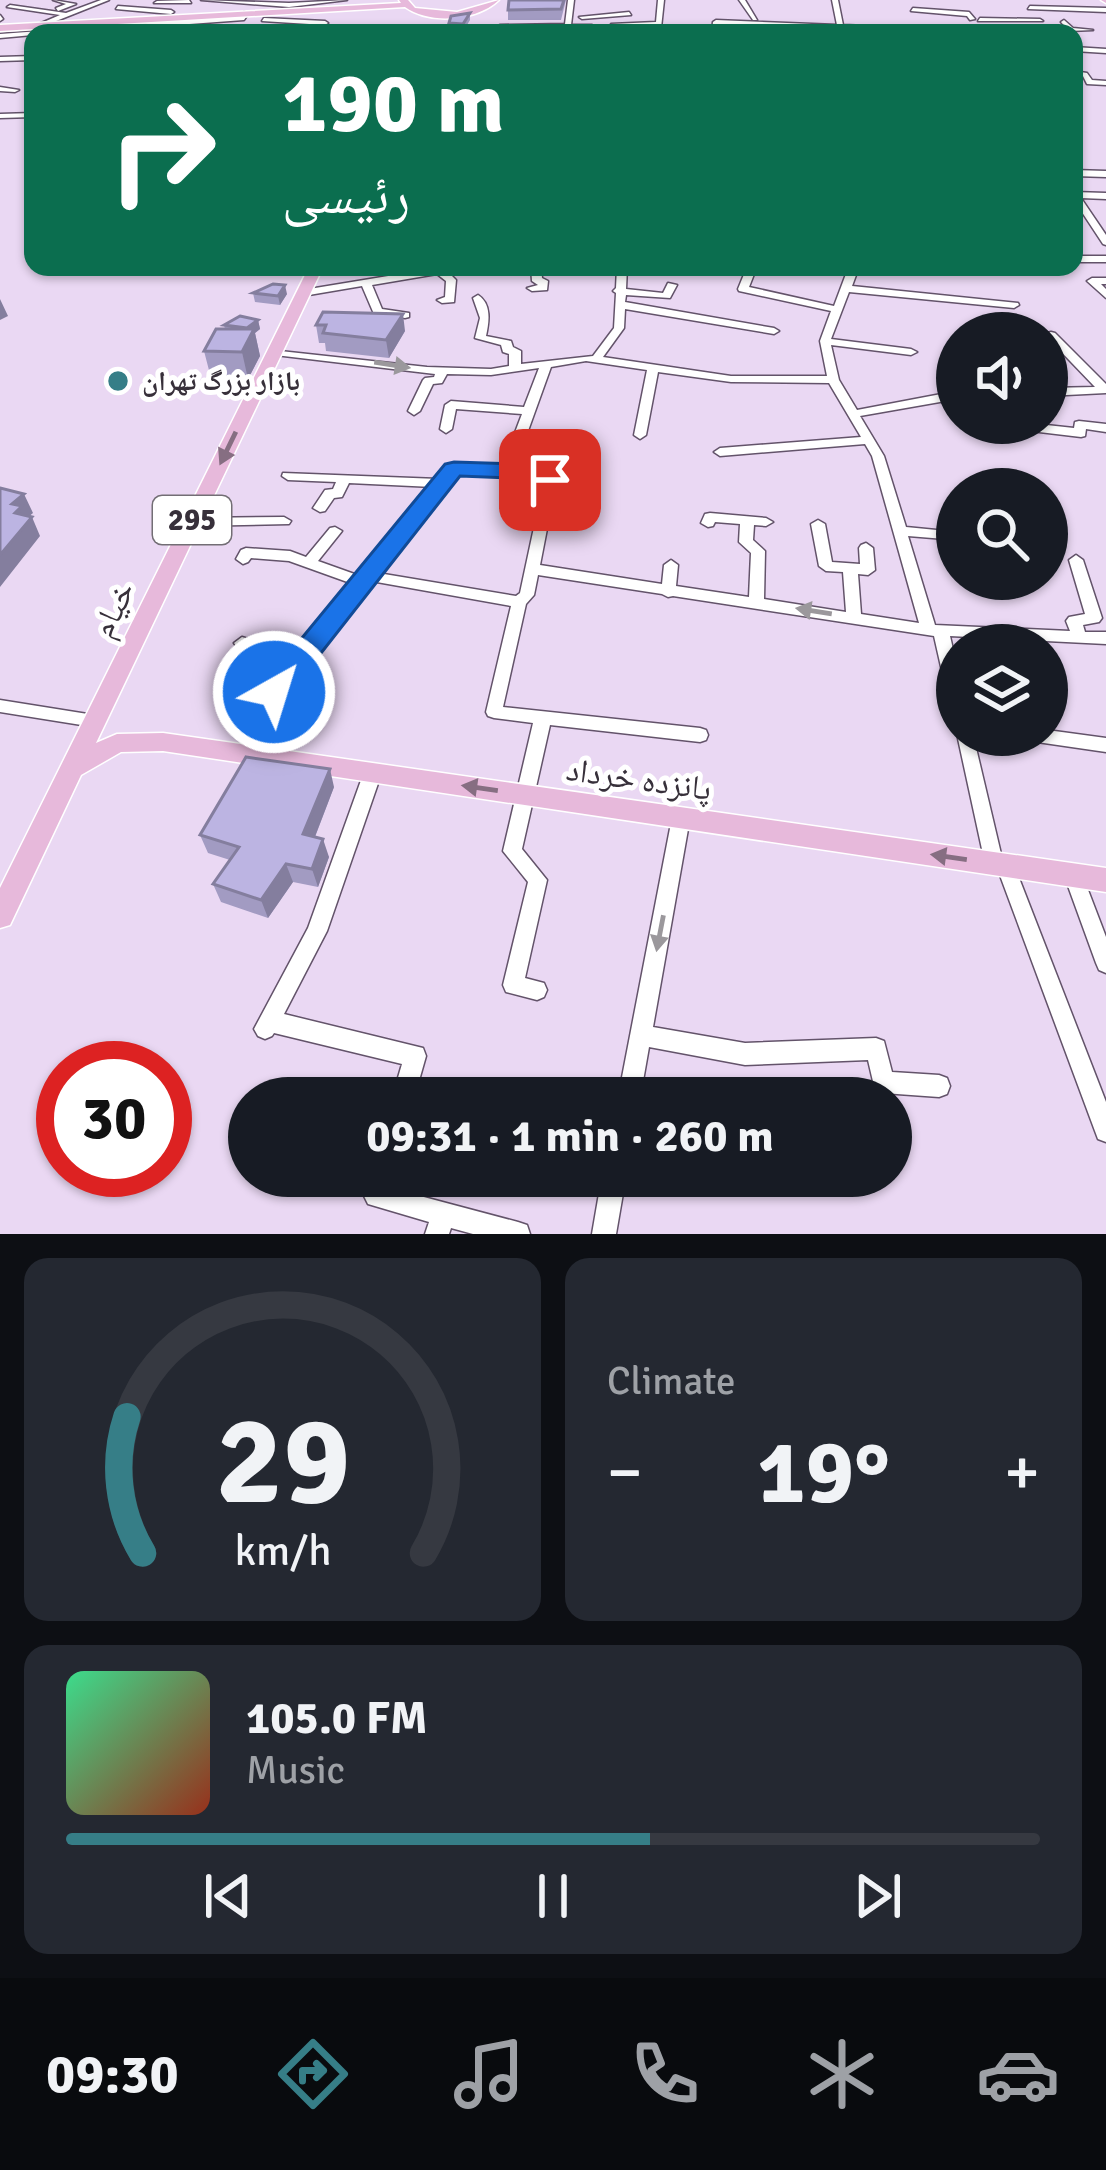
<!DOCTYPE html>
<meta charset="utf-8">
<style>
:root{--surface:#171b24;--page:#242831;--text:#f1f3f6;--muted:#9ea1a6;--line:#363941;--accent:#367e87}
body{margin:0;font-family:Signika,"Noto Naskh Arabic",sans-serif;background:var(--page);color:var(--text);height:100vh;display:flex;flex-direction:column;font-size:45px;white-space:nowrap}
*{box-sizing:border-box;margin:0}
p{font-size:39px;color:var(--muted)}
.icon{flex:none;width:66px;height:66px;fill:none;stroke:currentColor;stroke-width:2;stroke-linecap:round;stroke-linejoin:round}
.map{position:relative;height:1234px;overflow:hidden}
.details{display:flex;flex-direction:column;gap:24px;padding:24px;background:#0d0f14;flex:1}
.details>*{flex:none}
.banner{position:absolute;left:24px;top:24px;width:1059px;height:252px;border-radius:24px;box-shadow:0 3px 9px #0004;background:#0b6e4f;color:#fff;overflow:hidden}
.tools{position:absolute;left:936px;top:312px;display:grid;gap:24px}
.tools a{display:grid;place-items:center;width:132px;height:132px;border-radius:50%;background:var(--surface);box-shadow:0 3px 9px #0004;font-size:60px}
.speed{position:absolute;left:36px;top:1041px;display:flex;gap:24px;font-size:60px;font-weight:700;text-align:center}
.speed>*{display:grid;place-content:center;width:156px;height:156px;border-radius:50%;background:var(--surface);box-shadow:0 3px 9px #0004;line-height:1}
.speed .limit{border:18px solid #d22;background:#fff;color:#111}
.pin{position:absolute;display:grid;place-items:center;width:102px;height:102px;color:#fff;margin:-51px;border-radius:24px;box-shadow:0 6px 18px #0006}
.me{position:absolute;width:132px;margin:-66px;rotate:39deg;stroke-linejoin:round;filter:drop-shadow(0 0 9px #0008)}
.turn{display:flex;align-items:center;gap:42px;height:252px;padding:0 60px;font-size:54px}
.turn .icon{width:156px;height:156px;stroke-width:2.5}
.turn b{display:block;font-size:84px;line-height:102px}
.big{font-size:90px;font-weight:700;line-height:1.1}
.details .widget{flex:1;display:flex;flex-direction:column;justify-content:center;gap:18px;min-width:0;padding:0 42px;border-radius:24px;background:var(--page)}
.details .dial{align-items:center;gap:0}
.dial svg{height:312px;overflow:visible;fill:none;stroke:var(--line);stroke-width:7;stroke-linecap:round;text-anchor:middle}
.dial text{fill:var(--text);stroke:none}
.song{display:flex;align-items:center;gap:36px}
.cover{width:144px;height:144px;border-radius:18px;background:linear-gradient(135deg,hsl(150 70% 55%),hsl(10 70% 35%))}
.played{height:12px;border-radius:6px;background:linear-gradient(90deg,var(--accent) 60%,var(--line) 60%)}
.keys{display:flex;justify-content:space-around;direction:ltr}
.heat{display:flex;justify-content:space-between;align-items:center;font-size:66px;direction:ltr}
.details .tiles{flex:1;display:grid;gap:24px;grid-template-columns:1fr 1fr}
.widget:last-child{grid-column:span 2}
.trip{position:absolute;left:228px;top:1077px;width:684px;height:120px;border-radius:60px;background:var(--surface);box-shadow:0 3px 9px #0004;font-weight:700;line-height:120px;text-align:center}
.dock{display:flex;height:192px;justify-content:space-around;align-items:center;background:#090b0e;color:var(--muted)}
.dock .icon{width:84px;height:84px}
.dock .current{color:var(--accent)}
.dock b{font-size:54px;color:var(--text)}
.map>svg:first-child{display:block}
</style>
<div class="map">
<svg width="1106" height="1234" viewBox="0 0 1106 1234">
<rect width="100%" height="100%" fill="#ead8f3"/>
<g fill="none" stroke-linecap="round" stroke-linejoin="round">
<!-- minor casing -->
<g stroke="#63536a" stroke-width="3">
<path id="minor" d="M53,0l23,4 -18,7 -2,-3 10,-4z
M101,0h8l-68,27 -2,-3 21,-9 -53,-8 3,-2 56,8z
M189,0l2,3h-37l3,-2z
M201,0l88,3 58,-3 -58,7z
M568,0h6l-3,25h21l2,3 -94,-3 65,-1z
M658,0h6l-3,28 51,3 1,-9 3,-2 121,5 -5,-25h6l5,25 76,3 34,5 -109,-4v4h-6l-1,-4 -118,-5 -1,9 -62,-2 -1,-5 -44,-2 45,-2z
M739,0h6l12,20h-4z
M118,6l53,4 3,2 -3,2 -55,-5z
M1030,6l76,2v4l-78,-3z
M913,8l56,4 6,7 -5,1 -3,-4 -56,-5z
M244,12l5,1 -5,7 -177,13h-34v2l-33,3v-4l242,-18z
M629,12l2,3 -49,4 -3,-2z
M0,15l3,4 -3,2z
M264,18l61,3 3,2 -3,2 -63,-4z
M980,18l60,1 3,2h-65z
M1064,20l9,8 20,2 -24,1 -8,-9z
M255,29l59,2 3,2 -64,-1z
M1000,30l45,1 3,2h-51z
M1074,47l32,2v4l-32,-2z
M33,56v4l-33,1v-4z
M1074,71l13,2 5,7 14,1v4l-19,-1 -4,-8 -9,-1z
M0,87l19,3 -4,2 -15,-1z
M33,113v4l-33,1v-4z
M1074,170l32,1v6l-32,-1z
M1074,192l32,1v6l-25,-1 25,37v10l-3,-1 -29,-44z
M1074,256h32v6h-32z
M443,267h23l-18,5 8,8 -2,22 -12,1 -5,-3 8,-3 1,-16 -9,-7 -65,11 10,24 27,4v4l-4,1 -31,-4 -12,-28 -59,10 -5,-3 5,-3z
M531,267h10l1,11 6,3 -1,9 -15,1 -5,-3 11,-3 -6,-4z
M617,267h10l-1,22 37,4 5,-10 9,2 -7,13 -44,-3 -1,7 149,26 5,3 -5,3 -149,-25 -1,19 -21,29 128,19h96l-7,-35 11,-30 -92,-20 -1,-2 9,-22 9,2 -7,18 85,19 12,-32 -29,-7h42l-7,19 166,17 1,2 -5,3 -165,-16 -18,47 80,10 6,3 -6,3 -80,-10 8,35 18,30 100,-19v8l-97,17 24,40 22,71 51,5v8l-49,-4 27,89 135,6 -4,-10 3,-4 16,-3 -16,-54 7,-5 7,5 19,58 -3,4 -16,3 2,7h21v12l-156,-8 7,31v41l-6,-2 -2,-4 -15,-66 -261,-40 -5,1 -6,-3 -124,-19 -4,20 -8,9 -23,103 197,21 6,2 2,5 -2,5 -6,2 -150,-17 -28,124 25,31 -22,98 19,5 3,7 -3,7 -7,3 -31,-8 -3,-7 25,-103 -25,-31 30,-128 -39,-5 -6,-2 -2,-4 25,-106 -140,-25 -113,142 2,19 10,14 -3,5c-22,4 -24,-23 -25,-39l46,-59 -51,-16 -3,-4 8,-6 54,17 57,-70 -64,-23 -38,-3 -3,4 -5,2 -7,-5 5,-9 5,-2 44,3 16,6 24,-29 5,-1 7,4 -24,30 42,15 73,-89 -84,-4 -7,14 -8,1 -9,13 -5,1 -7,-4 12,-18 8,-1 3,-7 -48,-2 -6,-4 1,-3 156,6 10,-13 5,-1 48,2 20,-53 -66,-5 -4,20 -6,4 -6,-4 5,-24 6,-4 73,6 15,-39 -48,7 -44,-1 -5,9 -9,1 -13,27 -6,4 -6,-4 15,-31 2,-2 9,-1 1,-3 -160,-19 -4,-1v-4l156,17 64,2 18,-3v-12l-6,-2 -2,-7 -26,-7 5,-20 -7,-20 5,-3c14,9 11,27 8,41l25,5 2,6 8,4v13l72,-8 21,-28 2,-35 -3,-2 3,-3zM586,361l61,9 -13,65 6,4 6,-4 12,-63 73,10 98,1 32,54 -141,11 -6,4 6,4 145,-12 7,12 47,167 -58,-9 -3,-40 10,1 7,-5 -2,-22 -7,-5 -5,2 -2,3 1,16 -28,-2 -7,-38 -7,-4 -7,4 8,42 7,5 17,1 3,40 -82,-13 1,-48 -12,-11 1,-15 12,1 7,-4 -7,-4 -56,-5 -5,1 -4,9 7,4 5,-1 2,-4 25,2 -1,18 12,11 -2,44 -73,-11 2,-21 -7,-5 -7,5 -2,19 -122,-19 18,-93 -6,-4 -37,-1 36,-100zM458,473l87,3 -25,117 -4,3 -138,-23z
M1092,278h14v6h-5l5,5v9l-19,-17z
M1051,332l4,1 51,51v9l-59,3v-8l48,-1 -48,-50v-4z
M1079,421l27,3v8l-20,-3 -1,7 -4,1 -83,-10 -6,-4h36l46,5 1,-6z
M284,517l7,4 -2,3 -97,2 -7,-4 7,-4z
M0,700l94,15 6,1 2,5 -2,5 -6,1 -94,-15z
M1047,730l59,8v14l-69,-10 -6,-2 -2,-5h18z
M957,734l16,1 29,123 10,1 2,6 92,237v40l-8,-3 -3,-8 -97,-261 -11,-1 -2,-6z
M373,765l6,2 3,5 -55,159 -43,83 139,34 3,8 -12,42h-22l10,-34 -128,-31 -2,3 -7,3 -7,-3 -4,-7 54,-101 56,-156 3,-5z
M681,810l6,3 3,5 -37,209 92,16 131,-5 8,3 8,31 47,3 8,3 3,8 -3,8 -8,3 -56,-4 -8,-3 -7,-30 -123,5 -96,-18 -9,51h-22l54,-280 3,-5z
M1073,867l7,2 26,68v36l-7,-3 -3,-7 -32,-88 2,-6z
M369,1176h24l-3,12 128,34 9,3 3,9h-57l-22,-6 -2,6h-24l4,-12 -61,-18 -4,-8z
M602,1176h24l-10,58h-24z"/>
</g>
<!-- major casing -->
<g stroke="#fff" stroke-width="3">
<path id="major" d="M399,0h9l7,8 42,4 42,-12c-22,21 -69,25 -94,7l-405,24v-6l401,-22z
M1101,0h5v3z
M309,267h14l-227,476 21,-9 46,-1 943,135v24l-943,-141 -42,1 -40,23 -71,150 -10,3v-40z"/>
</g>
<!-- minor -->
<use href="#minor" fill="#fff" fill-rule="evenodd"/>
<!-- major -->
<use href="#major" fill="#e7b9db" fill-rule="evenodd"/>
</g>
<!-- wall -->
<path fill="#a29bc2" d="M566,0l-5,20h-53v-10z
M470,13v7l-6,10h-15v-7z
M253,293l34,1 -7,11 -25,-3z
M258,320l2,9 -5,4 5,23 -12,23 -37,-1 -7,-27 21,-22 -1,-4z
M316,325l89,6 -16,27 -63,-7 -1,-8h-6z
M334,787l-19,50 14,20 -11,30 -25,-5 -25,36 -47,-16 -8,-18 17,-24 -22,-7 -8,-18z"/>
<!-- shaded-wall -->
<path fill="#847e9e" d="M285,285l2,9 -7,11 -2,-9z
M0,299l8,17 -8,4z
M403,314l2,17 -16,27 -3,-18z
M258,320l2,9 -5,4 5,23 -12,23 -6,-27 5,-24z
M24,494l9,19 -6,5 5,-1 8,19 -40,51v-32l12,-51z
M330,769l4,18 -25,65 -6,-18z
M323,839l6,18 -11,30 -6,-18z
M286,864l7,18 -25,36 -7,-18z"/>
<!-- building -->
<path fill="#bcb4e2" stroke="#847e9e" stroke-width="3" d="M509,0h55l-3,9 -53,1z
M470,13l-7,11 -14,-1 2,-7z
M273,284l12,1 -7,11 -25,-3z
M323,312l80,2 -17,26 -63,-7 3,-8h-10z
M240,316l18,4 -11,8 -23,-3z
M216,329h38l-12,23 -38,-1z
M0,488l24,6 -12,10 10,2 -7,7 17,4 -32,38z
M246,757l84,12 -27,65 20,5 -11,30 -26,-5 -25,36 -48,-16 26,-37 -39,-12z"/>
<!-- one-way arrows -->
<defs><path id="oneway-solid" d="M-6-.8H1V-3.2L6.5 0L1 3.2V.8H-6Z" transform="scale(3)"/></defs>
<g fill="#9b989c">
<use href="#oneway-solid" transform="translate(392 365) rotate(9)"/>
<use href="#oneway-solid" transform="translate(814 611) rotate(-171)"/>
<use href="#oneway-solid" transform="translate(660 933) rotate(101)"/>
</g>
<g fill="#866e82">
<use href="#oneway-solid" transform="translate(228 448) rotate(116)"/>
<use href="#oneway-solid" transform="translate(480 788) rotate(-172)"/>
<use href="#oneway-solid" transform="translate(949 857) rotate(-172)"/>
</g>
<!-- route -->
<path fill="#1a73e8" stroke="#114b97" stroke-width="3" d="M454,462l98,3 11,7 -4,13 -9,2 -11,-8 -79,-3 -175,223h-21l-4,-7 4,-8 181,-220z"/>
<!-- markers -->
<circle fill="#367e87" stroke="#fff" stroke-width="4.5" cx="118" cy="381" r="12"/>
<g text-anchor="middle" stroke-width="10" stroke-linejoin="round" paint-order="stroke">
<!-- far-poi labels -->
<g font-size="27" font-weight="bold" fill="#37303a" stroke="#fff" text-anchor="start">
<text x="142" y="390">بازار بزرگ تهران</text>
</g>
<!-- shield labels -->
<rect fill="#fff" stroke="#736e75" stroke-width="3" x="153" y="496" width="78" height="48" rx="9"/>
<g font-size="30" font-weight="bold" fill="#37303a">
<text x="192" y="530">295</text>
</g>
<!-- street labels -->
<g font-size="33" fill="#37303a" stroke="#fff">
<text transform="translate(112 609) rotate(-64)" y="12">خیام</text>
<text transform="translate(639 778) rotate(8)" y="12">پانزده خرداد</text>
</g>
</g>
</svg>
<div class="tools">
<a><svg class="icon" aria-label="sound" viewBox="0 0 24 24"><path d="M4 9h4l5-4v14l-5-4H4zM17 9q2 3 0 6"/></svg></a>
<a><svg class="icon" aria-label="search" viewBox="0 0 24 24"><circle cx="10" cy="10" r="6"/><path d="M15 15l6 6"/></svg></a>
<a><svg class="icon" aria-label="layers" viewBox="0 0 24 24"><path d="M12 4l9 5-9 5-9-5zM3 14l9 5 9-5"/></svg></a>
</div>
<div class="speed"><div class="limit">30</div></div>
<div class="pin" style="left:550px;top:480px;background:#d93025"><svg class="icon" aria-label="arrive" viewBox="0 0 24 24"><path d="M6 21V4h12l-3 4 3 4H6"/></svg></div>
<svg class="me" style="left:274px;top:692px" viewBox="-20 -20 40 40"><circle r="17" fill="#1a73e8" stroke="#fff" stroke-width="3"/><path d="M0-11L8 9 0 5-8 9z" fill="#fff"/></svg>
<div class="trip">09:31 · 1 min · 260 m</div>
<div class="banner">
<div class="turn"><svg class="icon" aria-label="right" viewBox="0 0 24 24"><path d="M7 20v-9h11M14 6l5 5-5 5"/></svg><div><b>190 m</b>رئیسی</div></div>
</div>
</div>
<section class="details">
<div class="tiles">
<div class="widget dial"><svg viewBox="0 0 100 80">
<path d="M14 69A42 42 0 1 1 86 69"/>
<path d="M14 69A42 42 0 0 1 10 34" stroke="#367e87"/>
<text x="50" y="56" font-size="32" font-weight="700">29</text>
<text x="50" y="72" font-size="11">km/h</text>
</svg></div>
<div class="widget"><p>Climate</p>
<div class="heat"><a>−</a><b class="big">19°</b><a>+</a></div>
</div>
<div class="widget">
<div class="song"><i class="cover"></i><div><b>105.0 FM</b><p>Music</p></div></div>
<div class="played"></div>
<div class="keys"><svg class="icon" aria-label="previous" viewBox="0 0 24 24"><path d="M18 5L8 12l10 7zM5 5v14"/></svg><svg class="icon" aria-label="pause" viewBox="0 0 24 24"><path d="M8 5v14M16 5v14"/></svg><svg class="icon" aria-label="next" viewBox="0 0 24 24"><path d="M6 5l10 7-10 7zM19 5v14"/></svg></div>
</div>
</div>
</section>
<nav class="dock">
<b>09:30</b>
<svg class="icon current" aria-label="directions" viewBox="0 0 24 24"><path d="M12 3l9 9-9 9-9-9zM9 14v-3h6M13 9l2 2-2 2"/></svg>
<svg class="icon" aria-label="music" viewBox="0 0 24 24"><path d="M9 18V5l10-2v13"/><circle cx="6" cy="18" r="3"/><circle cx="16" cy="16" r="3"/></svg>
<svg class="icon" aria-label="phone" viewBox="0 0 24 24"><path d="M5 4h4l2 5-3 2q2 4 5 5l2-3 5 2v4C11 20 4 13 5 4z"/></svg>
<svg class="icon" aria-label="climate" viewBox="0 0 24 24"><path d="M12 3v18M4 7l16 10M4 17L20 7"/></svg>
<svg class="icon" aria-label="car" viewBox="0 0 24 24"><path d="M5 17H2v-5l4-1 3-4h7l3 4 3 1v5h-3M9 17h6M6 11h13"/><circle cx="7" cy="17" r="2"/><circle cx="17" cy="17" r="2"/></svg>
</nav>
